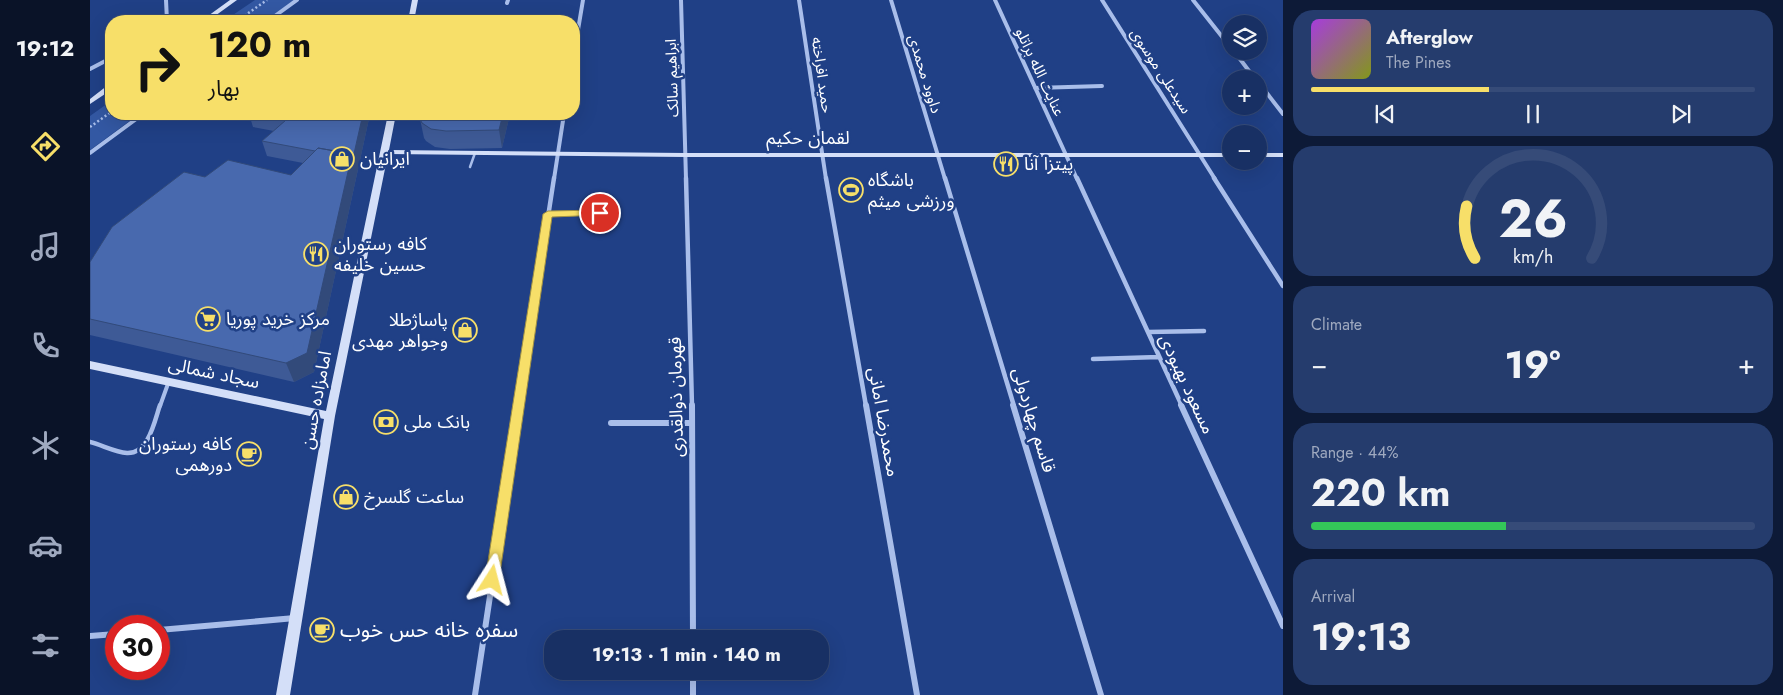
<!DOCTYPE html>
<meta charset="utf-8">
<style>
:root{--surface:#183064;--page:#253c6d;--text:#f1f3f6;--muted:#9fa9bf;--line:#364b78;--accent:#f7df69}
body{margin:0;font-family:Jost,"Noto Sans Arabic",sans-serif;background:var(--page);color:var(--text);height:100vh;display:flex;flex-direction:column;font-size:19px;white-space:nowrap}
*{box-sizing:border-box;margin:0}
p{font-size:16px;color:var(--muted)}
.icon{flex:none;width:28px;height:28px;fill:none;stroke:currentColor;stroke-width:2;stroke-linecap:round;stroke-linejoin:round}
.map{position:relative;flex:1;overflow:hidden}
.drawer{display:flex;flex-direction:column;gap:10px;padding:10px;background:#0d1a37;width:500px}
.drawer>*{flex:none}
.top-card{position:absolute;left:15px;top:15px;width:475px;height:105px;border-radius:20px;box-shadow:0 5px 20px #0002,0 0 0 1px var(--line);background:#f7df69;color:#111;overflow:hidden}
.controls{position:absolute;left:1132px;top:15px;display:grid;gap:10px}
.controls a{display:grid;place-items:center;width:45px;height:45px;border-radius:50%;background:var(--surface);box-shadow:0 5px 20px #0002,0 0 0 1px var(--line);font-size:25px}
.speed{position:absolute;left:15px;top:615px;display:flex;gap:10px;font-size:25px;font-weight:700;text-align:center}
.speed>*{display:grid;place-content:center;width:65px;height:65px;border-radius:50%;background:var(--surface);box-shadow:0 5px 20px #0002,0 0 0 1px var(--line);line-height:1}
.speed .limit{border:8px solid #d22;background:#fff;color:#111}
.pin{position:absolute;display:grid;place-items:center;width:42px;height:42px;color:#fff;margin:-21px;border:2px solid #fff;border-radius:50%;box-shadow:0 1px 5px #0007}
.me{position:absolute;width:55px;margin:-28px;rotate:9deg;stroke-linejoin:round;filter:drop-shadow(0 0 4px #0008)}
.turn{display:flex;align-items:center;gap:18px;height:105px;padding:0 20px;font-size:22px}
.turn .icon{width:65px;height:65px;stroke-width:2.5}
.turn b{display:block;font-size:35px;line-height:42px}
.big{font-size:38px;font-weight:700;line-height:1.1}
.drawer .widget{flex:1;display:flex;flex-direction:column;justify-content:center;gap:8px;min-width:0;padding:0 18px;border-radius:20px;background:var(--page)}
.drawer .dial{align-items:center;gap:0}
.dial svg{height:130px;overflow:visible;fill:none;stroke:var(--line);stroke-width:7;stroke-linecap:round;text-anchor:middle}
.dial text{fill:var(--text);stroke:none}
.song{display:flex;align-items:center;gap:15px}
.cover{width:60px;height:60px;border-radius:8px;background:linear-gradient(135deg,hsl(280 70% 55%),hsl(70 70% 35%))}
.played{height:5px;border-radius:2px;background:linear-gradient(90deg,var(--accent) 40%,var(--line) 40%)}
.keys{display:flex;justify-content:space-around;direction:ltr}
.heat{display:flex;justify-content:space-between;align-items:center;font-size:28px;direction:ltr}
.charge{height:8px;border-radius:4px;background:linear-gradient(90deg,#34c759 44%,var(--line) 0)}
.trip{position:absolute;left:454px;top:630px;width:285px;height:50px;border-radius:20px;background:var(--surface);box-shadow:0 5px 20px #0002,0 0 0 1px var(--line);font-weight:700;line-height:50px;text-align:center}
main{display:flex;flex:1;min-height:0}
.menu{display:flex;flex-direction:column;width:90px;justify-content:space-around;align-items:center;background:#0a1328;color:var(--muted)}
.menu .icon{width:35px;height:35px}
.menu .selected{color:var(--accent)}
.menu b{font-size:22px;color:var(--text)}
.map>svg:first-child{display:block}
</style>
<main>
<nav class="menu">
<b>19:12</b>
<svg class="icon selected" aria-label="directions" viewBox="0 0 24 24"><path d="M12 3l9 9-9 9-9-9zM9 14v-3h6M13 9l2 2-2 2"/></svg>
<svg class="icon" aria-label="music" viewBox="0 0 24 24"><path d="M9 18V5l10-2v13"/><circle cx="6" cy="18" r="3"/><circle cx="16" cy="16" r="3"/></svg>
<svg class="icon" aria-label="phone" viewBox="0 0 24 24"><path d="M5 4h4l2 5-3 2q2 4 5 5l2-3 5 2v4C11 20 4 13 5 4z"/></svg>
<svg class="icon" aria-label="climate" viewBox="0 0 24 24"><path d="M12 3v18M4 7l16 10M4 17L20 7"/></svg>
<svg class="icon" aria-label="car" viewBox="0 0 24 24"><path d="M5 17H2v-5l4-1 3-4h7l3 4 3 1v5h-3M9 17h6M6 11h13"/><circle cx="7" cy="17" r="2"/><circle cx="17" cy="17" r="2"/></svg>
<svg class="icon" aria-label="filters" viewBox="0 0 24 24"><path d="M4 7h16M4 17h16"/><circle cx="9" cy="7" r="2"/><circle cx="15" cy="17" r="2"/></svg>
</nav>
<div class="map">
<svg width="1193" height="695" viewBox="0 0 1193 695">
<rect width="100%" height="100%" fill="#204086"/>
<!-- green -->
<path fill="#3358a3" d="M165,0h39l-29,21h-41z
M21,101v13h28l-49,36v-34z"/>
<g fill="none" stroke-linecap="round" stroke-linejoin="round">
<!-- path -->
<path stroke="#a9beea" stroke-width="2.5" stroke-dasharray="2 2.5" stroke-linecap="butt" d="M147,21l30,-21
M156,21l7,-5
M0,127l21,-15"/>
<!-- lane-far2 -->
<path stroke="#a9beea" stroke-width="2.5" d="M380,167l5,-14"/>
<!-- lane-far1 -->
<path stroke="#a9beea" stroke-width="4" d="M70,406l9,-25"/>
<!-- lane -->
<path stroke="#a9beea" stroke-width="4.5" d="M0,442c12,3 25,10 37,11 22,1 28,-34 33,-48"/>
<!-- street-far2 -->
<path stroke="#a9beea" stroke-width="4" d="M76,0l1,21
M591,0l5,179
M709,0l27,179
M801,0l54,179
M905,0l82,179
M1012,0l113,179
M1103,0l38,48
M417,3l1,-3
M178,21l29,-21
M1144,51l21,28
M484,54l9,-54
M0,69l21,-11
M1169,83l24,31
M945,88l67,-2
M0,153l53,-39
M464,179l10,-65"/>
<!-- street-far1 -->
<path stroke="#a9beea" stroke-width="4.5" d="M596,178l6,228
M736,178l40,228
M855,178l69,228
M987,178l105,228
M1124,178l69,108
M458,214l52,-1
M1058,332l56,-1
M1003,359l66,-2
M429,406l35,-228"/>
<!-- street -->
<path stroke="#a9beea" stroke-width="6" d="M602,405l1,234
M776,405l51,290
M923,405l88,290
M1091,405l102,221
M521,423h81
M69,630l136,-12
M0,636l26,-2
M603,671v24
M385,695l44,-290"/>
<!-- secondary -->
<path fill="#d4dff8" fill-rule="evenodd" d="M140,0h7l-29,21h-7z
M322,0h6l-4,21h-6z
M18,85h3v5l-21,14v-5z
M298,114h8l-7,36 296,3h546v4h-546l-297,-3 -53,262 -45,279h-14l48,-276 -234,-50v-8l236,50z
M1169,153h24v4h-24z"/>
</g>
<!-- wall -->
<path fill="#3e5a96" d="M159,114h121l-56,258 -20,10 -204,-47v-73l115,-85 86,-2 12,-12 -36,-7 -5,-15 12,-10 -21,-4z
M420,114l-8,34 -52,1 -15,-2 -9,-6 -2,-3 -4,-19z"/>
<!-- shaded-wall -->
<path fill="#324a7a" d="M273,114h7l-56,258 -20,10 -8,-19 66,-209z
M413,114h7l-8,34 -3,-18z"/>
<!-- building -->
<path fill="#4869ae" stroke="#324a7a" d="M163,114h110l-10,44 -1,-4 -34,-6 -3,3 -53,-10 24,-21z
M332,114h81l-4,16 -53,1 -15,-2 -9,-6 -2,-4z
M228,148l34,6 -45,199 -21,10 -196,-44v-57l22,-35 72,-55 21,5 23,-17 63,15z"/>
<!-- route -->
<path fill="#f7df69" stroke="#a19144" d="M510,210l3,1v4l-51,2 -53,363 -2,4 -5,2 -5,-2 -2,-4 58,-366 5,-3z"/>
<!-- icons -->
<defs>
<g id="shop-ring" transform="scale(1.25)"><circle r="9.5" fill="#204086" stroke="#f7df69" stroke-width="1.5"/><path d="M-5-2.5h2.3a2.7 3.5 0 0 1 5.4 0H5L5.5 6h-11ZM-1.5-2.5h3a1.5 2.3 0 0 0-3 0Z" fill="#f7df69"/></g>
<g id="restaurant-ring" transform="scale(1.25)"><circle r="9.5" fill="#204086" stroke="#f7df69" stroke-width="1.5"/><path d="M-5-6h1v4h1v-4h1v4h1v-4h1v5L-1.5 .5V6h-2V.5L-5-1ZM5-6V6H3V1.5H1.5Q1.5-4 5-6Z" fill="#f7df69"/></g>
<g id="stadium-ring" transform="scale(1.25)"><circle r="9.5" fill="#204086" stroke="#f7df69" stroke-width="1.5"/><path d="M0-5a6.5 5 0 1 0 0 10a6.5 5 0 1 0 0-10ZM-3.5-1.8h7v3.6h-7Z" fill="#f7df69"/></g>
<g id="supermarket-ring" transform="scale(1.25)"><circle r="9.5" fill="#204086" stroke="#f7df69" stroke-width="1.5"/><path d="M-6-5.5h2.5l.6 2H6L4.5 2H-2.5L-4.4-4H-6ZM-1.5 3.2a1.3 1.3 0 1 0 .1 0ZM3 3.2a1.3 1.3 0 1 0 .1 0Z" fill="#f7df69"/></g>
<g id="bank-ring" transform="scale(1.25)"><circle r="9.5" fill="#204086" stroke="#f7df69" stroke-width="1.5"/><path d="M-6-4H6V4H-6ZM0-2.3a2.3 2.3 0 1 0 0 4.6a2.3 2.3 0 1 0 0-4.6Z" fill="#f7df69"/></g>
<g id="cafe-ring" transform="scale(1.25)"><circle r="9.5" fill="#204086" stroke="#f7df69" stroke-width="1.5"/><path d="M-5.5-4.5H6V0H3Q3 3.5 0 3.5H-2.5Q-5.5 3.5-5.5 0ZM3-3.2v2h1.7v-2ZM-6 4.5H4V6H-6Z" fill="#f7df69"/></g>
</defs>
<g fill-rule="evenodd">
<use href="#shop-ring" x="252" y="159"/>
<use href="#restaurant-ring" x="916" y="164"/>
<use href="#stadium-ring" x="761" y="190"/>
<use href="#restaurant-ring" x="226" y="254"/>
<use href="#supermarket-ring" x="118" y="319"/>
<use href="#shop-ring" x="375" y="330"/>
<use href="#bank-ring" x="296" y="422"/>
<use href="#cafe-ring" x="159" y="454"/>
<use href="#shop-ring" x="256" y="497"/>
<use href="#cafe-ring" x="232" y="630"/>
</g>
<g text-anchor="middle" stroke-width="5" stroke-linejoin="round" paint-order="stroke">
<!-- far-street labels -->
<g font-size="15" fill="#fff" stroke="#204086">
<text transform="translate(1071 71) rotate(57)" y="5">سیدعلی موسوی</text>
<text transform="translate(950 72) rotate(65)" y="5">عنایت الله براتلو</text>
<text transform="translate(835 74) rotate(73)" y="5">داوود محمدی</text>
<text transform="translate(732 75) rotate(82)" y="5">حمید افراخته</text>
<text transform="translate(582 78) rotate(-92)" y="5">ابراهیم سالک</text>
</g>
<!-- street labels -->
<g font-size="18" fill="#fff" stroke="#204086">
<text x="718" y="144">لقمان حکیم</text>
<text transform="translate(124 373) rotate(12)" y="6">سجاد شمالی</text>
<text transform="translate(1097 384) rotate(65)" y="6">مسعود بهبودی</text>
<text transform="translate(586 397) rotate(-91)" y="6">قهرمان ذوالقدری</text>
<text transform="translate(226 400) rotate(-79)" y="6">امامزاده حسن</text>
<text transform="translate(944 420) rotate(73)" y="6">قاسم چهاردولی</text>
<text transform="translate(794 422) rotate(80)" y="6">محمدرضا امانی</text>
</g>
<!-- poi labels -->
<g font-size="18" fill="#fff" stroke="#204086" text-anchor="start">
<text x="270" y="165">ایرانیان</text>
<text x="934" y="170">پیتزا آنا</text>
<text x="778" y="186">باشگاه<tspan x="778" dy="21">ورزشی میثم</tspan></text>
<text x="244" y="250">کافه رستوران<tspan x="244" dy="21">حسین خلیفه</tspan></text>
<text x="136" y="325">مرکز خرید پوریا</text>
<text x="358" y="326" text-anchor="end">پاساژطلا<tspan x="358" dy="21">وجواهر مهدی</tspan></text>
<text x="314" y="428">بانک ملی</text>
<text x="142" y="450" text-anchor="end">کافه رستوران<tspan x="142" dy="21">دورهمی</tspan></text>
<text x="274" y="503">ساعت گلسرخ</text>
</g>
<!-- near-poi labels -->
<g font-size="21" fill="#fff" stroke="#204086" text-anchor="start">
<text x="250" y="637">سفره خانه حس خوب</text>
</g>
</g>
</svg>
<div class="controls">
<a><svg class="icon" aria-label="layers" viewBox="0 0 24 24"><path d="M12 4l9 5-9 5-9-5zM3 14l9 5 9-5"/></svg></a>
<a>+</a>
<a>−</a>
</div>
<div class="speed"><div class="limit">30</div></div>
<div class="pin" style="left:510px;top:213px;background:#d93025"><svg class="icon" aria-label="arrive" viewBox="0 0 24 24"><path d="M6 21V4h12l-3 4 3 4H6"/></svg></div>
<svg class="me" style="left:402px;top:580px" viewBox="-20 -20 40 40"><path d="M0-17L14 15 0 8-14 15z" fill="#f7df69" stroke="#fff" stroke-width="4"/></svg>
<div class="trip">19:13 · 1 min · 140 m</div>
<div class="top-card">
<div class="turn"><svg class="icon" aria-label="right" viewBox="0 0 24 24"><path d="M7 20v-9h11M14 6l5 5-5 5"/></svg><div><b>120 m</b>بهار</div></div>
</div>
</div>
<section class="drawer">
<div class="widget">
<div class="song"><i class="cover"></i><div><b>Afterglow</b><p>The Pines</p></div></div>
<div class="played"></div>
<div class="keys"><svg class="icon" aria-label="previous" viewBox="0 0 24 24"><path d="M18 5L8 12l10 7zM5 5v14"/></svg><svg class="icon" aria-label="pause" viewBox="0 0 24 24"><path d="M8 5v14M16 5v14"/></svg><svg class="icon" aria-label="next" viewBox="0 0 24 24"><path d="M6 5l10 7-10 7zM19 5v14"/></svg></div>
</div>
<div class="widget dial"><svg viewBox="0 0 100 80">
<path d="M14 69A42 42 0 1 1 86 69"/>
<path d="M14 69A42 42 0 0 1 9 37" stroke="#f7df69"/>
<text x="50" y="56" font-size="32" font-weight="700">26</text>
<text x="50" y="72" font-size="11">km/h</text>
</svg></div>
<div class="widget"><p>Climate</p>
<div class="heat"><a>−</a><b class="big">19°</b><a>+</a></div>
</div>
<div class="widget"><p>Range · 44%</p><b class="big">220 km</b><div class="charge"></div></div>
<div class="widget"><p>Arrival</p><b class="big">19:13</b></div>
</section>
</main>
